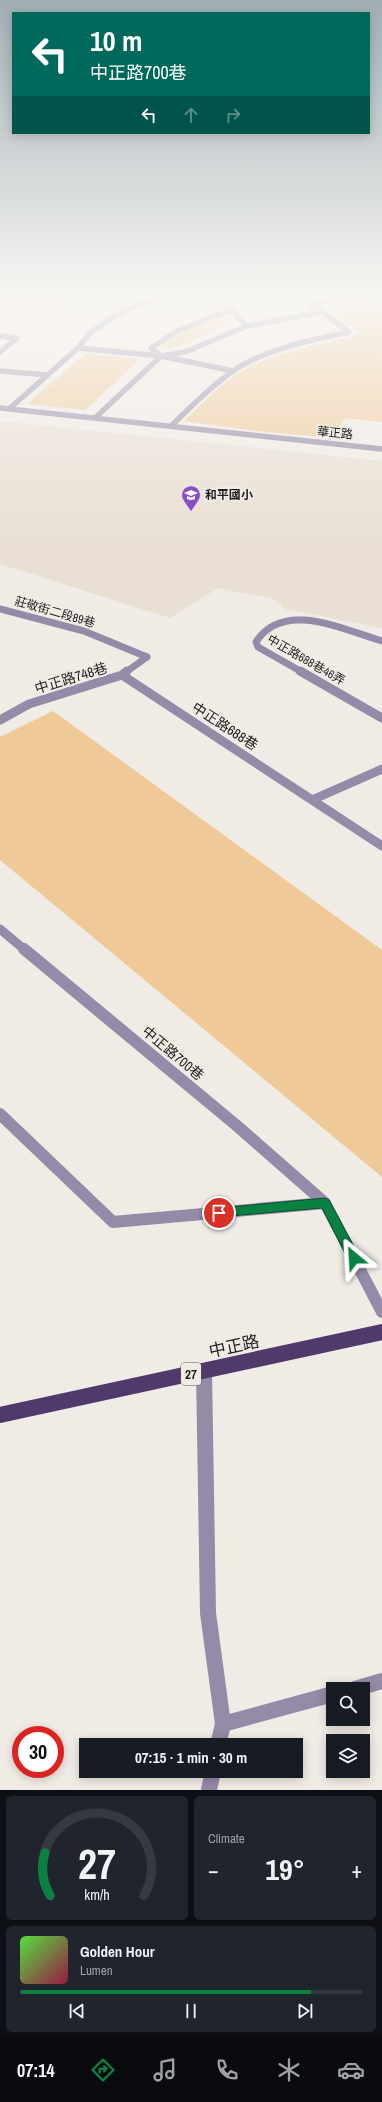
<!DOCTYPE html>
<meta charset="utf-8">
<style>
:root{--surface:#171b24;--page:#20242c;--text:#f1f3f6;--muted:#9ea1a6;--line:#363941;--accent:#0b8043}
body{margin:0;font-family:"Archivo Narrow","Noto Sans TC",sans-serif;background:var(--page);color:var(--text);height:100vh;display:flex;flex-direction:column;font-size:15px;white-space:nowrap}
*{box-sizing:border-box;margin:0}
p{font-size:13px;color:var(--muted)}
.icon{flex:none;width:22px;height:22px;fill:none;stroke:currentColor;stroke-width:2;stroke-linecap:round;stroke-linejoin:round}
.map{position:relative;height:1790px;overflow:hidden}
.drawer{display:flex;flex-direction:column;gap:6px;padding:6px;background:#0d0f14;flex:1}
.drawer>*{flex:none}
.hud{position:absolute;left:12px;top:12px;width:358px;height:122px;border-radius:0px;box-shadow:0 2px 10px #0003;background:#00695c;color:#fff;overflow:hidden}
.controls{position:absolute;left:326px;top:1682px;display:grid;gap:8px}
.controls a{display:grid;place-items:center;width:44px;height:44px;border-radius:0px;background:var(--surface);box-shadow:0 2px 10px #0003;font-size:20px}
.speed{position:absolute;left:12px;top:1726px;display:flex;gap:8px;font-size:20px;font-weight:700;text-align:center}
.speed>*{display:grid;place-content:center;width:52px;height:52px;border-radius:50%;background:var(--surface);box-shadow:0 2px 10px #0003;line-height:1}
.speed .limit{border:6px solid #d22;background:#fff;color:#111}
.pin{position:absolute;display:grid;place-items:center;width:34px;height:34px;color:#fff;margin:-17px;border:2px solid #fff;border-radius:50%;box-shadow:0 1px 4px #0007}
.me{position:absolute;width:44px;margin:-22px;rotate:333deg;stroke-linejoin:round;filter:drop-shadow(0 0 3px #0008)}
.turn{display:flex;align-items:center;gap:14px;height:84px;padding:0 12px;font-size:18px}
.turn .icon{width:52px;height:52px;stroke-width:2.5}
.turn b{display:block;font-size:28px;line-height:34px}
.lanes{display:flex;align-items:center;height:38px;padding:0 12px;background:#0003;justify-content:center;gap:20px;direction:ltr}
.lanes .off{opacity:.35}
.big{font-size:30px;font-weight:800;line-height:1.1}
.drawer .widget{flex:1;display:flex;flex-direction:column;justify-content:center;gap:6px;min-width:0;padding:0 14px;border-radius:6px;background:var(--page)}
.drawer .dial{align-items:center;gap:0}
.dial svg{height:104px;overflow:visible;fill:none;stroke:var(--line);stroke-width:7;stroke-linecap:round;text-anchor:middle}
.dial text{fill:var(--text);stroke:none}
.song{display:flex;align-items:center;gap:12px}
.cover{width:48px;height:48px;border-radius:6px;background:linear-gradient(135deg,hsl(110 70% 55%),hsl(340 70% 35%))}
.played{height:4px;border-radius:2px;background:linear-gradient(90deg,var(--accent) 85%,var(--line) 85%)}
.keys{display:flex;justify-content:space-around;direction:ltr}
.heat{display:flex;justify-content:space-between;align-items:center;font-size:22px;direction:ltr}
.drawer .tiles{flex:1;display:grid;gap:6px;grid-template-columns:1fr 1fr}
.widget:last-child{grid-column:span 2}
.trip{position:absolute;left:79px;top:1738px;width:224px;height:40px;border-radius:0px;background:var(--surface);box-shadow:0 2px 10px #0003;font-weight:800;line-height:40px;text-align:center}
.tabs{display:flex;height:64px;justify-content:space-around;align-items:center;background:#090b0e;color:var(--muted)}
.tabs .icon{width:28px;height:28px}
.tabs .selected{color:var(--accent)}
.tabs b{font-size:18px;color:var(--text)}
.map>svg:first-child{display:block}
</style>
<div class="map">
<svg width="382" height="1790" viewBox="0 0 382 1790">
<rect width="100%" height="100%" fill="#f0ebe5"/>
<!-- built -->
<path fill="#e9dfd3" d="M0,421l382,40v167l-97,-19 -11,-10 -56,-11 -48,30 -170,-54z"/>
<!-- green -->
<path fill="#efc998" d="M0,297h76l-51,16 -25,-3z
M382,308v114l-37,-4 -12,20 -76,-7 -73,-10c19,-18 40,-41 63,-53 36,-18 77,-24 115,-35l-30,-21z
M219,319l10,2v2c-14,7 -55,30 -68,25 13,-14 39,-27 58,-29z
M86,354l54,5 -55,51 -58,-6z
M53,711l329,239v227l-382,-317v-123z"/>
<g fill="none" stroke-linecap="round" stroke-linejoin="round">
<!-- minor-far4 -->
<path stroke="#958aa7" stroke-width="5.5" d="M224,297l7,13 16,16
M0,336l17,2 -17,14
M78,348l83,8 72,15
M161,356l-10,-8 28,-18 52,-20
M0,371l48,4
M0,408l382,41
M9,409l69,-61 12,-15 26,-18 19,-9 30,-9
M96,417l65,-61 24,-4 62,-26 74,-14
M171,426c21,-20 41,-41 65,-57 33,-21 75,-29 113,-37l-40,-30 73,-5"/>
<!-- minor-far3 -->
<path stroke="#958aa7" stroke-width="7" d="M0,609l84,22 63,26
M126,672l21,-15
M302,672l-44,-25 -2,-5c27,-43 88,-12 126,-1"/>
<!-- minor-far2 -->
<path stroke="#958aa7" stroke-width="9" d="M300,671l82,47
M122,675l260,171
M0,720l29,-16 93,-29 5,-4
M312,800l70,-31
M0,929l25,21"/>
<!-- minor-far1 -->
<path stroke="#958aa7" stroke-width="12" d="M24,949l212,176 89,78 57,109
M0,1114l113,108 212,-19"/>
<!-- minor -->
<path stroke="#958aa7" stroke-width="16" d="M204,1371l4,242 15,111
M355,1689l27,-8
M218,1745l5,-21 110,-30
M209,1790l4,-19"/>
<!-- primary -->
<path stroke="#4f3a6b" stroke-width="16" d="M0,1415l382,-83"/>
</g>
<!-- sky -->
<linearGradient id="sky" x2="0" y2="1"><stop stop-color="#a0aeb4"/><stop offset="0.54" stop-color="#f8f6f3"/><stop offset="1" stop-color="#f8f6f3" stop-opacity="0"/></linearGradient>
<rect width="382" height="548" fill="url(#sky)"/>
<!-- route -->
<path fill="#0b8043" stroke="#07532c" d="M325,1198l4,2 29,54 2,4 -2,3h-9l-27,-53 -103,9 -4,-1 -1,-3 1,-3 4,-2z"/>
<!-- icons -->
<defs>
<g id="school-pin" transform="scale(1)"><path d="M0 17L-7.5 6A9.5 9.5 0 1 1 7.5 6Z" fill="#884fc6" stroke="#f0ebe5"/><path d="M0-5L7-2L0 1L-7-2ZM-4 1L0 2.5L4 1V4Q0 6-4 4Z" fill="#fff"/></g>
</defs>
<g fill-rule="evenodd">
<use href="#school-pin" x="191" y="495"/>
</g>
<g text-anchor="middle" stroke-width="4" stroke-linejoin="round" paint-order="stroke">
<!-- far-street labels -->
<g font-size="12" fill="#1f1e1b" stroke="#f0ebe5">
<text transform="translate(335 433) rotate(6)" y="4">華正路</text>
<text transform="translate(55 612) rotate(16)" y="4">莊敬街二段89巷</text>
<text transform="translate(306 660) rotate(30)" y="4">中正路688巷46弄</text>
</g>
<!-- far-poi labels -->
<g font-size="12" font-weight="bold" fill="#1f1e1b" stroke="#f0ebe5" text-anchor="start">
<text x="205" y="499">和平國小</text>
</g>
<!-- shield labels -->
<rect fill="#f0ebe5" stroke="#5e5c58" stroke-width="1" x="181" y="1363" width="20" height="22" rx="3"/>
<g font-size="13" font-weight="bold" fill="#1f1e1b">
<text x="191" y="1379">27</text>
</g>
<!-- street labels -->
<g font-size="14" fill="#1f1e1b" stroke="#f0ebe5">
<text transform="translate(71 678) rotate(-17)" y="5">中正路748巷</text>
<text transform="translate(225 726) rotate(33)" y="5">中正路688巷</text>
<text transform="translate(173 1053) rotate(40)" y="5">中正路700巷</text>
</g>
<!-- near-street labels -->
<g font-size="17" fill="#1f1e1b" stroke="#f0ebe5">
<text transform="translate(234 1346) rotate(-12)" y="6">中正路</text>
</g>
</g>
</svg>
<div class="controls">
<a><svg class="icon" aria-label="search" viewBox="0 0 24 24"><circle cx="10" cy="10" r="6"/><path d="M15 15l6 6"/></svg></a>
<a><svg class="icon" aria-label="layers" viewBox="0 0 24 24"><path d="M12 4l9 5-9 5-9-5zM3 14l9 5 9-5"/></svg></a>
</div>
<div class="speed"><div class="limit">30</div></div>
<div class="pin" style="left:219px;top:1213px;background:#d93025"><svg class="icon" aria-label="arrive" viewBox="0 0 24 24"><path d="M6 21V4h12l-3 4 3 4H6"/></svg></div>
<svg class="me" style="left:354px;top:1258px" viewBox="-20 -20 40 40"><path d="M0-17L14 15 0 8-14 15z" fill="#0b8043" stroke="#fff" stroke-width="4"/></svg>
<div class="trip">07:15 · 1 min · 30 m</div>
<div class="hud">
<div class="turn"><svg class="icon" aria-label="left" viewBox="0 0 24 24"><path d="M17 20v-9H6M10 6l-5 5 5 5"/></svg><div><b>10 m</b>中正路700巷</div></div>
<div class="lanes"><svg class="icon" aria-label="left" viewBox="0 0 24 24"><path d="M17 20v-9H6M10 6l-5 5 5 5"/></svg><svg class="icon off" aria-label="ahead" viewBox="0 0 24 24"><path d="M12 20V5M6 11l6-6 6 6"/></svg><svg class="icon off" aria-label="right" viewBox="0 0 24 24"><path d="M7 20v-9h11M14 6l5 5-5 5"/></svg></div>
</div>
</div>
<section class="drawer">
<div class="tiles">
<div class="widget dial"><svg viewBox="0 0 100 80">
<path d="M14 69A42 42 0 1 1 86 69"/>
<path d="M14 69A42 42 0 0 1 10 36" stroke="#0b8043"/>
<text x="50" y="56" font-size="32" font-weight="700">27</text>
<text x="50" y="72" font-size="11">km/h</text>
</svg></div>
<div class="widget"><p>Climate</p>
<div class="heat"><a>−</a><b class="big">19°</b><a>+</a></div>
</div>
<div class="widget">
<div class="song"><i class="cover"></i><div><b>Golden Hour</b><p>Lumen</p></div></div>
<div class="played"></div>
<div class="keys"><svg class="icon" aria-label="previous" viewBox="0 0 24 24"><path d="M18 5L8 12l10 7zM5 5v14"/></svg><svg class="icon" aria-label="pause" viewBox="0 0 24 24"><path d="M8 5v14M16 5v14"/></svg><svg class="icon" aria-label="next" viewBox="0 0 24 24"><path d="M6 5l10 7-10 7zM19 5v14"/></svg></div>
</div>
</div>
</section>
<nav class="tabs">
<b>07:14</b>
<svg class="icon selected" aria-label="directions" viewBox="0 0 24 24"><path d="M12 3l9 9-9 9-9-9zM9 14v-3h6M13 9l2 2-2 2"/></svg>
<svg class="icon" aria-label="music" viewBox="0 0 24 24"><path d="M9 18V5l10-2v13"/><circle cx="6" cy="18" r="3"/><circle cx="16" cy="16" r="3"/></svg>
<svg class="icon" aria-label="phone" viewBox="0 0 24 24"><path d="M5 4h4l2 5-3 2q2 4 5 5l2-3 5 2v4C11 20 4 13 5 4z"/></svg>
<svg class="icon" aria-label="climate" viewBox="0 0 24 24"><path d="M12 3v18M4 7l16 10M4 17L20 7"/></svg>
<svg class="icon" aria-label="car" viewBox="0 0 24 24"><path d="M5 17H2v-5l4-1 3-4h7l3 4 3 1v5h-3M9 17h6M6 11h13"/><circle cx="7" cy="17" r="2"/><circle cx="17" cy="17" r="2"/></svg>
</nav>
